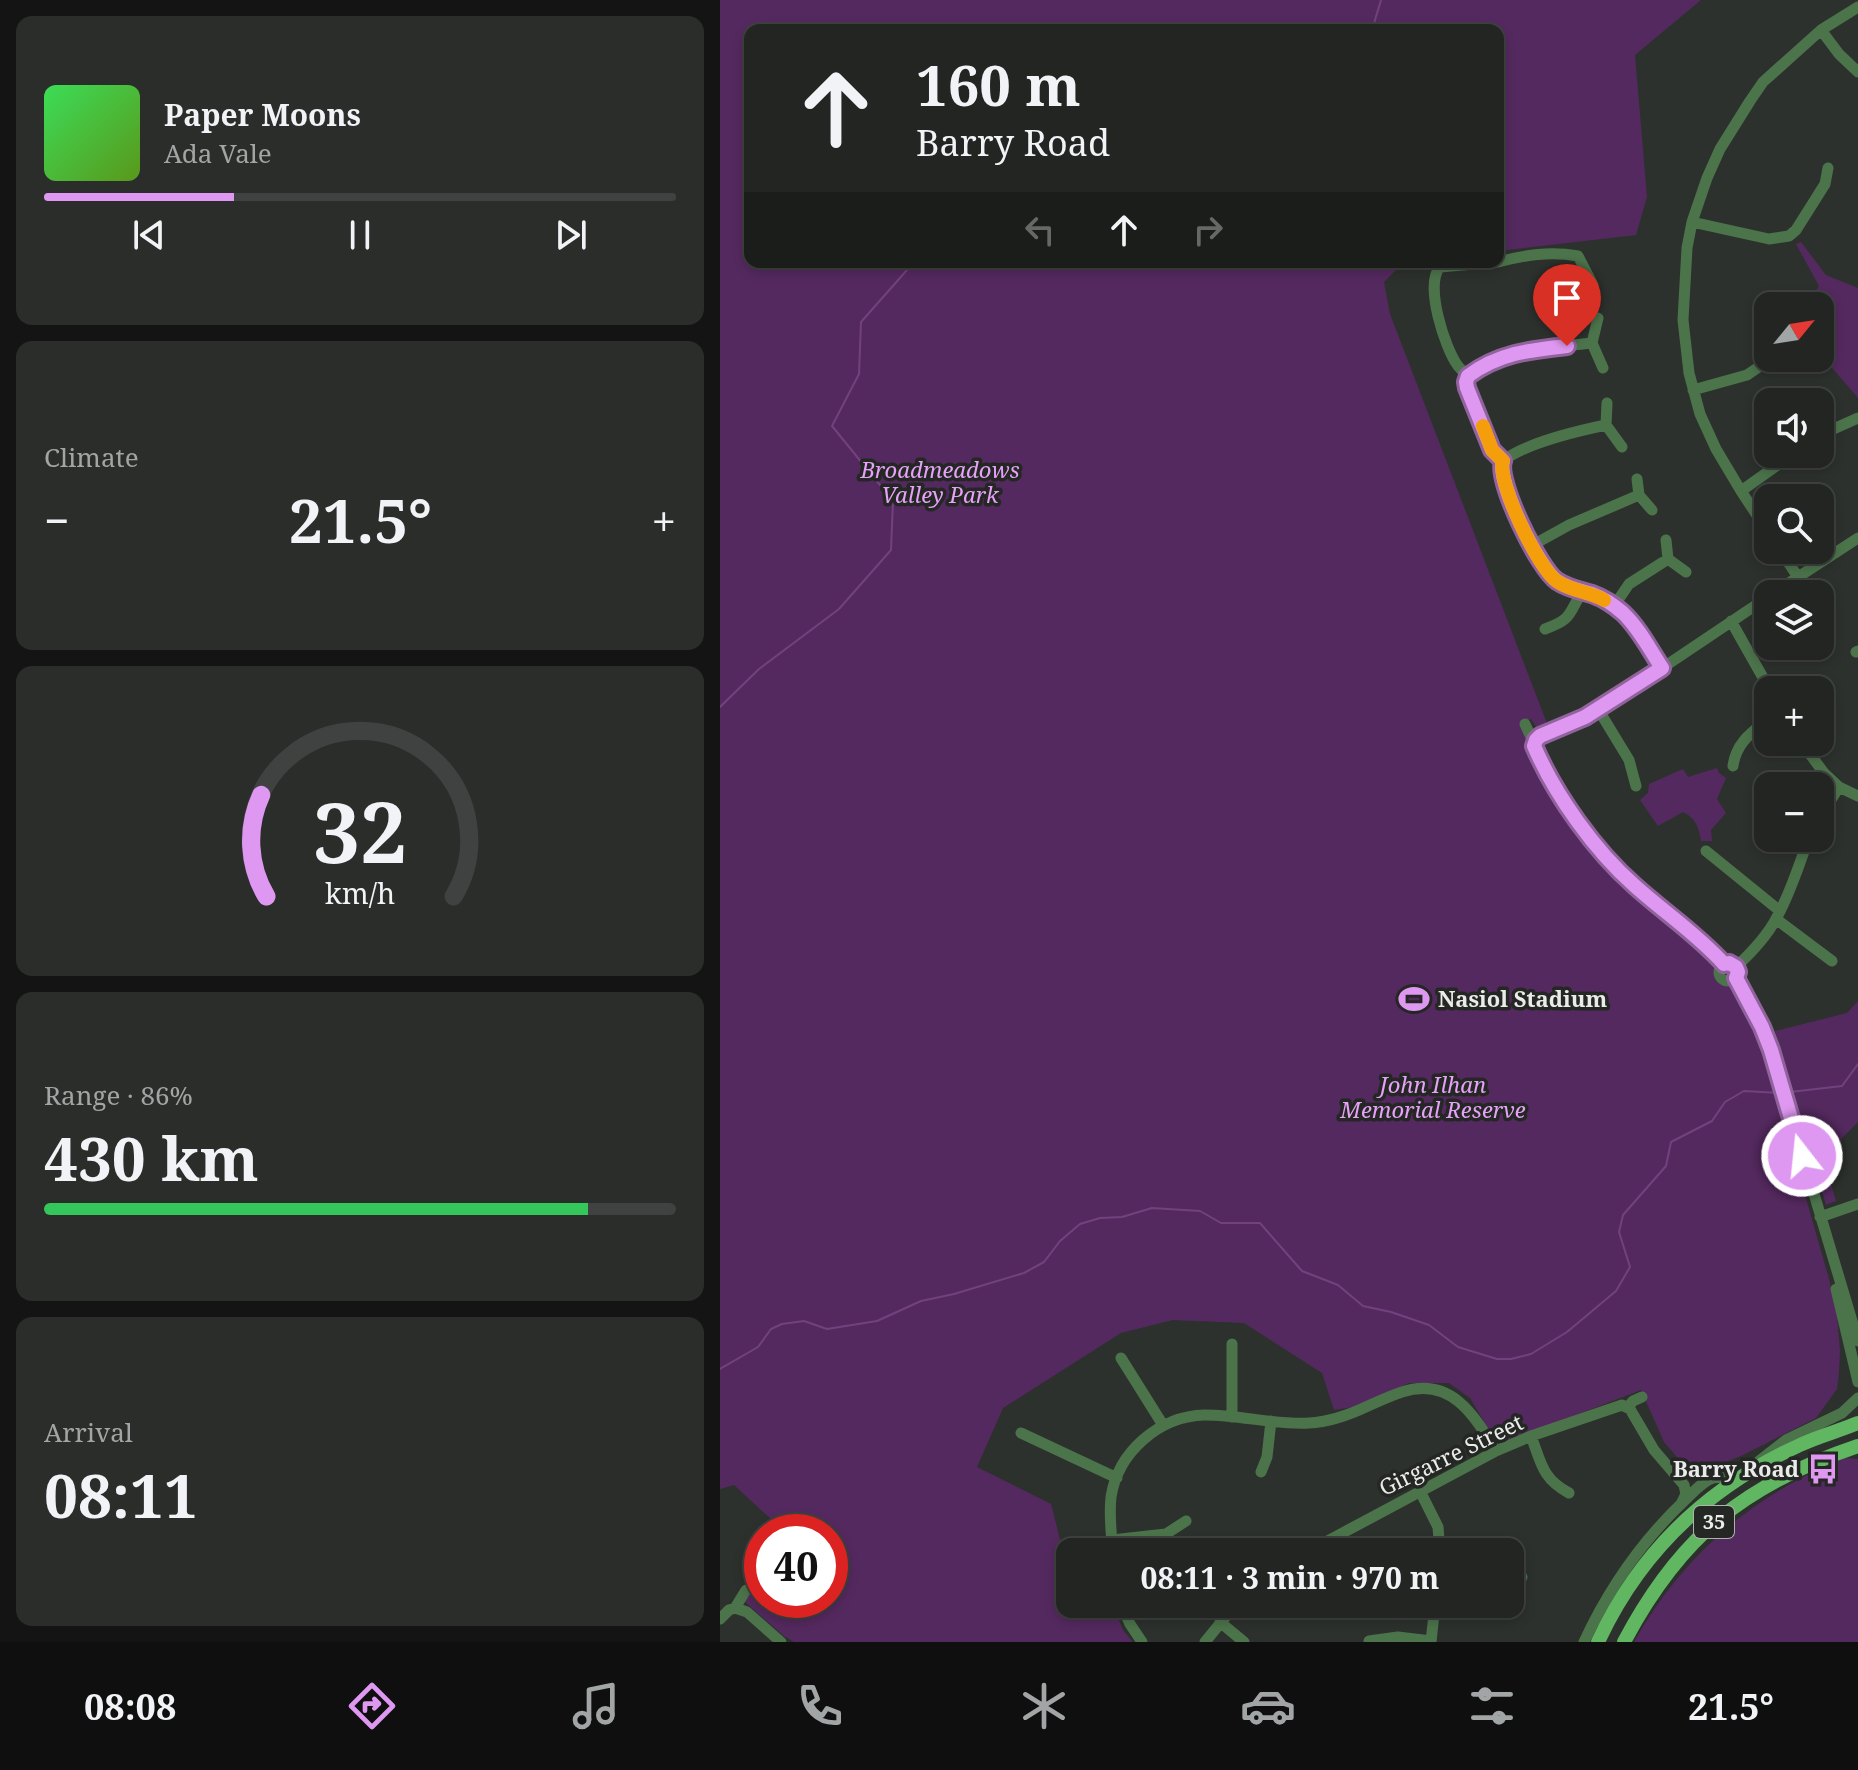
<!DOCTYPE html>
<meta charset="utf-8">
<style>
:root{--surface:#222522;--page:#2a2d2a;--text:#f1f3f6;--muted:#a2a5a5;--line:#3f4240;--accent:#df98f1}
body{margin:0;font-family:"Noto Serif",serif;background:var(--page);color:var(--text);height:100vh;display:flex;flex-direction:column;font-size:30px;white-space:nowrap}
*{box-sizing:border-box;margin:0}
p{font-size:26px;color:var(--muted)}
.icon{flex:none;width:44px;height:44px;fill:none;stroke:currentColor;stroke-width:2;stroke-linecap:round;stroke-linejoin:round}
.map{position:relative;flex:1;overflow:hidden}
.side{display:flex;flex-direction:column;gap:16px;padding:16px;background:#131413;width:720px}
.side>*{flex:none}
.top-card{position:absolute;left:24px;top:24px;width:760px;height:244px;border-radius:16px;box-shadow:0 4px 12px #0003,0 0 0 2px var(--line);background:#222522;color:var(--text);overflow:hidden}
.needle{width:52px;rotate:60deg}
.tools{position:absolute;left:1034px;top:292px;display:grid;gap:16px}
.tools a{display:grid;place-items:center;width:80px;height:80px;border-radius:16px;background:var(--surface);box-shadow:0 4px 12px #0003,0 0 0 2px var(--line);font-size:40px}
.speed{position:absolute;left:24px;top:1514px;display:flex;gap:16px;font-size:40px;font-weight:700;text-align:center}
.speed>*{display:grid;place-content:center;width:104px;height:104px;border-radius:50%;background:var(--surface);box-shadow:0 4px 12px #0003,0 0 0 2px var(--line);line-height:1}
.speed .limit{border:12px solid #d22;background:#fff;color:#111}
.pin{position:absolute;display:grid;place-items:center;width:68px;height:68px;color:#fff;margin:-82px -34px;border-radius:50% 50% 50% 0;rotate:-45deg;box-shadow:0 0 8px #0007}
.pin .icon{rotate:45deg}
.me{position:absolute;width:88px;margin:-44px;rotate:344deg;stroke-linejoin:round;filter:drop-shadow(0 0 6px #0008)}
.turn{display:flex;align-items:center;gap:28px;height:168px;padding:0 40px;font-size:36px}
.turn .icon{width:104px;height:104px;stroke-width:2.5}
.turn b{display:block;font-size:56px;line-height:68px}
.lanes{display:flex;align-items:center;height:76px;padding:0 40px;background:#0003;justify-content:center;gap:40px;direction:ltr}
.lanes .off{opacity:.35}
.big{font-size:60px;font-weight:700;line-height:1.1}
.side .card{flex:1;display:flex;flex-direction:column;justify-content:center;gap:12px;min-width:0;padding:0 28px;border-radius:16px;background:var(--page)}
.side .dial{align-items:center;gap:0}
.dial svg{height:208px;overflow:visible;fill:none;stroke:var(--line);stroke-width:7;stroke-linecap:round;text-anchor:middle}
.dial text{fill:var(--text);stroke:none}
.song{display:flex;align-items:center;gap:24px}
.cover{width:96px;height:96px;border-radius:12px;background:linear-gradient(135deg,hsl(130 70% 55%),hsl(90 70% 35%))}
.played{height:8px;border-radius:4px;background:linear-gradient(90deg,var(--accent) 30%,var(--line) 30%)}
.keys{display:flex;justify-content:space-around;direction:ltr}
.heat{display:flex;justify-content:space-between;align-items:center;font-size:44px;direction:ltr}
.charge{height:12px;border-radius:6px;background:linear-gradient(90deg,#34c759 86%,var(--line) 0)}
.trip{position:absolute;left:336px;top:1538px;width:468px;height:80px;border-radius:16px;background:var(--surface);box-shadow:0 4px 12px #0003,0 0 0 2px var(--line);font-weight:700;line-height:80px;text-align:center}
.tabs{display:flex;height:128px;justify-content:space-around;align-items:center;background:#0e0f0e;color:var(--muted)}
.tabs .icon{width:56px;height:56px}
.tabs .active{color:var(--accent)}
.tabs b{font-size:36px;color:var(--text)}
main{display:flex;flex:1;min-height:0}
.map>svg:first-child{display:block}
</style>
<main>
<section class="side">
<div class="card">
<div class="song"><i class="cover"></i><div><b>Paper Moons</b><p>Ada Vale</p></div></div>
<div class="played"></div>
<div class="keys"><svg class="icon" aria-label="previous" viewBox="0 0 24 24"><path d="M18 5L8 12l10 7zM5 5v14"/></svg><svg class="icon" aria-label="pause" viewBox="0 0 24 24"><path d="M8 5v14M16 5v14"/></svg><svg class="icon" aria-label="next" viewBox="0 0 24 24"><path d="M6 5l10 7-10 7zM19 5v14"/></svg></div>
</div>
<div class="card"><p>Climate</p>
<div class="heat"><a>−</a><b class="big">21.5°</b><a>+</a></div>
</div>
<div class="card dial"><svg viewBox="0 0 100 80">
<path d="M14 69A42 42 0 1 1 86 69"/>
<path d="M14 69A42 42 0 0 1 12 30" stroke="#df98f1"/>
<text x="50" y="56" font-size="32" font-weight="700">32</text>
<text x="50" y="72" font-size="11">km/h</text>
</svg></div>
<div class="card"><p>Range · 86%</p><b class="big">430 km</b><div class="charge"></div></div>
<div class="card"><p>Arrival</p><b class="big">08:11</b></div>
</section>
<div class="map">
<svg width="1138" height="1642" viewBox="0 0 1138 1642">
<rect width="100%" height="100%" fill="#2d312d"/>
<!-- green -->
<path fill="#54295f" d="M0,0h981l-66,55 12,142 -11,38 -138,16v-221h-748v232h657l-4,1 -19,19 6,32 158,412 -11,2 -6,-9 -11,6c21,49 47,95 82,137 30,36 70,65 105,95 11,14 6,23 24,29l24,40 10,29 64,224 8,36 3,36 -1,21 -2,17 -21,29 -73,37 -29,12 -26,3 -24,-28 -23,-52 -138,53 -8,-3 -25,-42 -21,-15h-40l-55,24 -20,3 -12,-37 -78,-50 -71,-3 -52,13 -118,75 -26,59 74,37 11,43 20,5h-12v52h42l11,26 10,12h-339l-10,-6 -40,-35 9,-12 -10,-12 19,-20v43h68v-68h-45l-51,-47 -14,4z
M1081,242l25,33 32,13v110l-38,-44v-48h-14l13,-20 -23,-42z
M997,768l2,5 7,5 -9,21 9,14 -15,17 1,11h-11c-2,-13 -5,-23 -18,-29l-25,14 -18,-26 8,-7 1,-9 34,-15 5,8z
M1138,1001v121l-35,35 13,44 -10,4 -51,-174 72,-18z
M1125,1458l13,1v183h-224c48,-86 120,-148 211,-184z"/>
<g fill="none" stroke-linecap="round" stroke-linejoin="round">
<!-- stream -->
<path stroke="#72427f" stroke-width="2" d="M652,30l9,-30
M0,707l39,-38 80,-60 52,-59 2,-49 -61,-75 27,-52 2,-52 46,-52 11,-8
M1070,1092l52,-6 16,-22
M0,1369l38,-22 13,-18 11,-5 22,-3 23,8 50,-8 44,-20 33,-7 70,-21 20,-11 16,-21 20,-17 20,-6 22,-1 30,-9 48,3 21,12h39l42,48 36,14 25,21 28,6 38,13 29,22 39,12h14l20,-5 36,-22 49,-41 14,-24 -11,-35 4,-17 43,-49 5,-24 41,-21 13,-19 19,-11 36,2"/>
<!-- minor -->
<path stroke="#4c744b" stroke-width="11" d="M1101,30l18,24 19,18
M972,222l77,17 20,-3 7,-6 29,-46 3,-16
M777,262l-57,5c-16,17 5,82 18,99 3,4 7,7 10,10l-2,6 1,6 25,62 11,11
M778,262c27,-7 52,-11 80,-6l15,29
M878,318l-6,25 11,25
M748,376c37,-27 80,-28 124,-33
M973,390l54,-15 25,-17
M887,403l-1,22 16,22
M1100,435l38,-17
M783,461l-2,4 1,8c10,29 29,91 55,108 12,8 28,10 40,15 32,14 47,45 65,72
M783,461c23,-18 74,-30 103,-36
M917,479l2,16 13,15
M1021,491l52,-37
M1048,532l-27,-41 -25,-42 -16,-35 -11,-41 -6,-53 4,-72 5,-26 15,-44 13,-29 30,-48 13,-19 58,-52 37,-23
M946,540l2,19 18,13
M811,546l38,-21 70,-30
M1060,550l18,27
M1052,594l86,-56
M894,606l15,-22 39,-25
M1011,621l39,69
M825,629c28,-10 23,-15 37,-37
M1136,652l2,-1
M878,709l31,51 7,26
M805,724c27,61 60,118 110,163 30,26 62,47 89,77
M1081,742l23,31 15,14 19,9
M814,744l6,-8 45,-19 40,-24 143,-96
M1013,766c3,-23 18,-33 35,-47
M1100,817l19,-30
M986,851l74,60
M1056,919l56,42
M999 972a9 9 0 1 1 18 0a9 9 0 1 1-18 0Z
M1016,967c15,-14 32,-32 41,-50 14,-25 22,-53 32,-79
M1016,978l26,49 9,23 87,291
M1100,1217l38,-13
M1116,1289l22,93
M512,1344v73
M401,1358l42,67
M908,1407l5,-6 9,-4
M301,1433l96,45
M811,1436c10,26 11,43 38,57
M1039,1461l27,-21 56,-27 16,-15
M541,1472l6,-15 4,-36
M700,1491l18,36 2,25
M392,1540l54,-6 20,-13
M393,1552c-2,-18 -4,-37 -2,-55 7,-45 48,-81 94,-82 35,0 70,10 104,8 21,-1 40,-8 59,-17 11,-5 22,-10 34,-14 49,-16 72,23 94,59
M587,1552l189,-101 35,-15 91,-31 8,4 24,41 30,35 2,9 -5,10
M790,1576l12,1
M401,1604l9,20 12,18
M15,1608l12,4 34,30
M0,1619l9,-9 6,-2 11,-18
M500,1622l24,20
M649,1641l29,-4 33,4
M485,1642l31,-38
M711,1642l4,-38
M864,1642c25,-54 57,-100 100,-141 9,-8 17,-19 29,-23 8,-2 17,1 25,2"/>
<!-- major -->
<path stroke="#61b662" stroke-width="14" d="M878,1642c42,-91 112,-156 202,-197 19,-9 39,-14 58,-22
M904,1642c56,-106 121,-158 234,-196"/>
</g>
<g fill="none" stroke-linecap="round" stroke-linejoin="round">
<!-- route casing -->
<g stroke="#91639d" stroke-width="20">
<path id="route" d="M847,346c-37,4 -68,7 -99,30l-2,6 1,6 25,62 11,11c-7,20 36,108 54,120 10,7 24,10 35,13 11,4 22,11 31,19 16,15 27,37 39,55l-77,49 -45,19 -4,4 -2,6c21,49 61,105 101,140 30,27 62,48 89,78l5,-1 7,4 2,5 -2,6 26,49 9,23 31,106"/>
</g>
<!-- route -->
<use href="#route" stroke="#df98f1" stroke-width="14"/>
<!-- slow -->
<path stroke="#f59e0b" stroke-width="14" d="M763,426l9,24 11,11c-7,19 36,110 55,121 14,9 32,10 46,18"/>
</g>
<!-- icons -->
<defs>
<g id="stadium-bare" transform="scale(2.4)"><path d="M0-5a6.5 5 0 1 0 0 10a6.5 5 0 1 0 0-10ZM-3.5-1.8h7v3.6h-7Z" fill="#df98f1" stroke="#242723" stroke-width="2.5" paint-order="stroke"/></g>
<g id="bus-bare" transform="scale(2.4)"><path d="M-5-6H5V4H4V6H2V4H-2V6H-4V4H-5ZM-3.5-4V0h7V-4ZM-3.5 1.2v1.5H-2V1.2ZM2 1.2v1.5H3.5V1.2Z" fill="#df98f1" stroke="#242723" stroke-width="2.5" paint-order="stroke"/></g>
</defs>
<g fill-rule="evenodd">
<use href="#stadium-bare" x="694" y="999"/>
<use href="#bus-bare" x="1103" y="1469"/>
</g>
<g text-anchor="middle" stroke-width="7" stroke-linejoin="round" paint-order="stroke">
<!-- shield labels -->
<rect fill="#242723" stroke="#aeb1ae" stroke-width="2" x="974" y="1506" width="40" height="32" rx="6"/>
<g font-size="20" font-weight="bold" fill="#e9ece9">
<text x="994" y="1529">35</text>
</g>
<!-- park labels -->
<g font-size="22" font-style="italic" fill="#e6a1f8" stroke="#242723">
<text x="220" y="478">Broadmeadows<tspan x="220" dy="25">Valley Park</tspan></text>
<text x="713" y="1093">John Ilhan<tspan x="713" dy="25">Memorial Reserve</tspan></text>
</g>
<!-- poi labels -->
<g font-size="22" font-weight="bold" fill="#e9ece9" stroke="#242723" text-anchor="start">
<text x="718" y="1007">Nasiol Stadium</text>
<text x="1079" y="1477" text-anchor="end">Barry Road</text>
</g>
<!-- street labels -->
<g font-size="22" fill="#e9ece9" stroke="#242723">
<text transform="translate(731 1455) rotate(-26)" y="8">Girgarre Street</text>
</g>
</g>
</svg>
<div class="tools">
<a><svg class="needle" viewBox="-14 -14 28 28"><path d="M0-13l5 13h-10z" fill="#e53935"/><path d="M0 13l5-13h-10z" fill="#a2a5a5"/></svg></a>
<a><svg class="icon" aria-label="sound" viewBox="0 0 24 24"><path d="M4 9h4l5-4v14l-5-4H4zM17 9q2 3 0 6"/></svg></a>
<a><svg class="icon" aria-label="search" viewBox="0 0 24 24"><circle cx="10" cy="10" r="6"/><path d="M15 15l6 6"/></svg></a>
<a><svg class="icon" aria-label="layers" viewBox="0 0 24 24"><path d="M12 4l9 5-9 5-9-5zM3 14l9 5 9-5"/></svg></a>
<a>+</a>
<a>−</a>
</div>
<div class="speed"><div class="limit">40</div></div>
<div class="pin" style="left:847px;top:346px;background:#d93025"><svg class="icon" aria-label="arrive" viewBox="0 0 24 24"><path d="M6 21V4h12l-3 4 3 4H6"/></svg></div>
<svg class="me" style="left:1082px;top:1156px" viewBox="-20 -20 40 40"><circle r="17" fill="#df98f1" stroke="#fff" stroke-width="3"/><path d="M0-11L8 9 0 5-8 9z" fill="#fff"/></svg>
<div class="trip">08:11 · 3 min · 970 m</div>
<div class="top-card">
<div class="turn"><svg class="icon" aria-label="ahead" viewBox="0 0 24 24"><path d="M12 20V5M6 11l6-6 6 6"/></svg><div><b>160 m</b>Barry Road</div></div>
<div class="lanes"><svg class="icon off" aria-label="left" viewBox="0 0 24 24"><path d="M17 20v-9H6M10 6l-5 5 5 5"/></svg><svg class="icon" aria-label="ahead" viewBox="0 0 24 24"><path d="M12 20V5M6 11l6-6 6 6"/></svg><svg class="icon off" aria-label="right" viewBox="0 0 24 24"><path d="M7 20v-9h11M14 6l5 5-5 5"/></svg></div>
</div>
</div>
</main>
<nav class="tabs">
<b>08:08</b>
<svg class="icon active" aria-label="directions" viewBox="0 0 24 24"><path d="M12 3l9 9-9 9-9-9zM9 14v-3h6M13 9l2 2-2 2"/></svg>
<svg class="icon" aria-label="music" viewBox="0 0 24 24"><path d="M9 18V5l10-2v13"/><circle cx="6" cy="18" r="3"/><circle cx="16" cy="16" r="3"/></svg>
<svg class="icon" aria-label="phone" viewBox="0 0 24 24"><path d="M5 4h4l2 5-3 2q2 4 5 5l2-3 5 2v4C11 20 4 13 5 4z"/></svg>
<svg class="icon" aria-label="climate" viewBox="0 0 24 24"><path d="M12 3v18M4 7l16 10M4 17L20 7"/></svg>
<svg class="icon" aria-label="car" viewBox="0 0 24 24"><path d="M5 17H2v-5l4-1 3-4h7l3 4 3 1v5h-3M9 17h6M6 11h13"/><circle cx="7" cy="17" r="2"/><circle cx="17" cy="17" r="2"/></svg>
<svg class="icon" aria-label="filters" viewBox="0 0 24 24"><path d="M4 7h16M4 17h16"/><circle cx="9" cy="7" r="2"/><circle cx="15" cy="17" r="2"/></svg>
<b>21.5°</b>
</nav>
